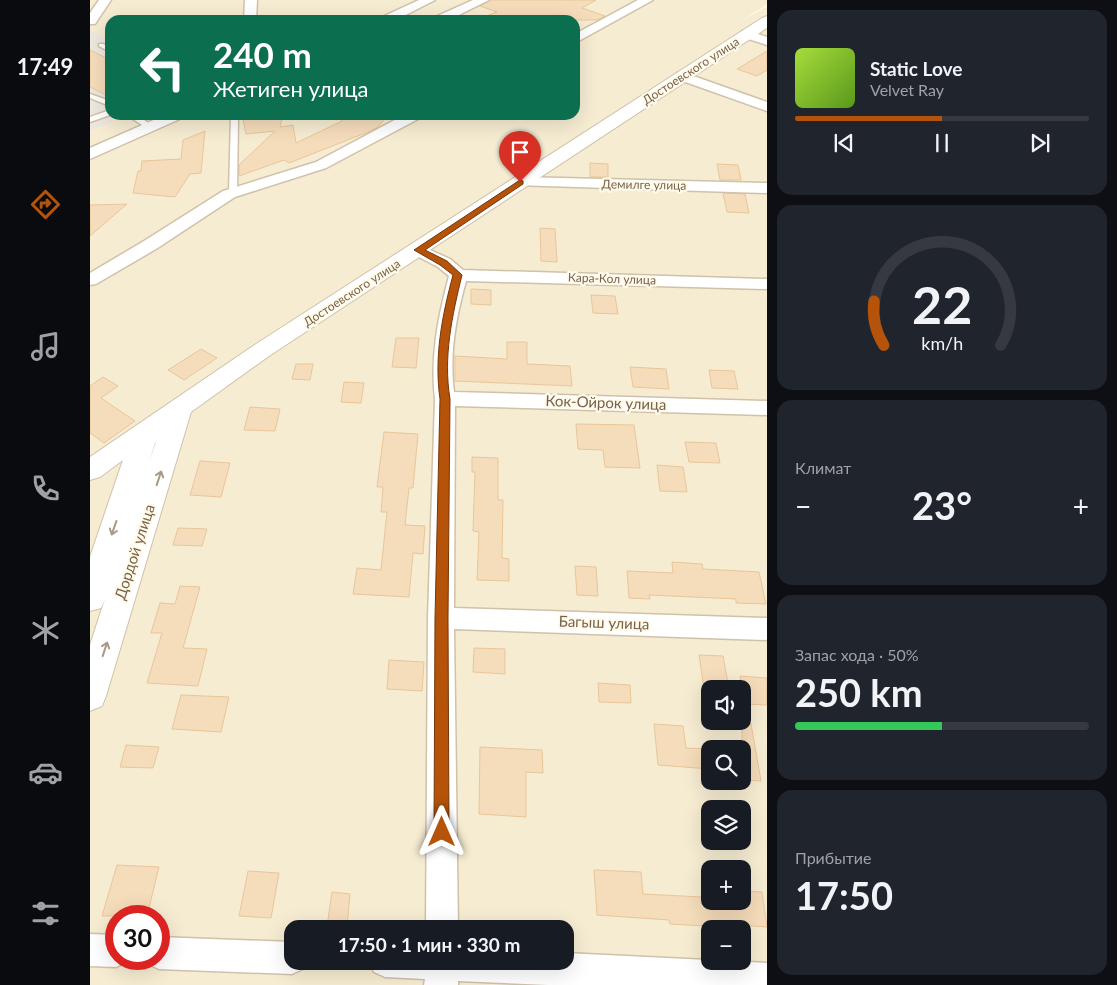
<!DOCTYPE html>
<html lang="ru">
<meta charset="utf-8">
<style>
:root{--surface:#171b24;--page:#20242c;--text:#f1f3f6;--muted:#9ea1a6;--line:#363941;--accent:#b45309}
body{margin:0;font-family:Lato,sans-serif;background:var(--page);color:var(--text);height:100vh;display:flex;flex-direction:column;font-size:19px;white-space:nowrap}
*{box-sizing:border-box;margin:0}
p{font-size:16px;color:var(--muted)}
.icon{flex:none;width:28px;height:28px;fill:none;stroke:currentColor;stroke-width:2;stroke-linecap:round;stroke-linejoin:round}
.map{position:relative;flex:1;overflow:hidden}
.details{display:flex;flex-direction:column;gap:10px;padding:10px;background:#0d0f14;width:350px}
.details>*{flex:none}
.banner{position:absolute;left:15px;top:15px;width:475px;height:105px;border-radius:15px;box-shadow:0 5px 20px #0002;background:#0b6e4f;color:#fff;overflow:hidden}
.fabs{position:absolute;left:611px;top:680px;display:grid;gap:10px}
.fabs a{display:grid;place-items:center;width:50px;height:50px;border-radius:10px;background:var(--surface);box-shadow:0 5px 20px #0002;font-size:25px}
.speed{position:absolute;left:15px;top:905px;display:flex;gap:10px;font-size:25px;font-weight:700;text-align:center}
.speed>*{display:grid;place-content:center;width:65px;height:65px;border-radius:50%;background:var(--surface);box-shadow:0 5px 20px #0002;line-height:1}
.speed .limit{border:8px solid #d22;background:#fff;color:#111}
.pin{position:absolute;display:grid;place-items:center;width:42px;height:42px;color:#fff;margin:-51px -21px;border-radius:50% 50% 50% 0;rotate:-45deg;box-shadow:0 0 5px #0007}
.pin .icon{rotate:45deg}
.me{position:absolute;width:55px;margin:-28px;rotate:0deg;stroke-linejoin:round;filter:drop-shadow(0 0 4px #0008)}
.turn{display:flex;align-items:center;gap:18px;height:105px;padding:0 25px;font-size:22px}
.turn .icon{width:65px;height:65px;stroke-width:2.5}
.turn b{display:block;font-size:35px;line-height:42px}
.big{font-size:38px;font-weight:700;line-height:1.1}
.details .tile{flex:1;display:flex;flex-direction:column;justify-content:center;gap:8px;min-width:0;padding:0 18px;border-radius:15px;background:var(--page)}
.details .dial{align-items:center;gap:0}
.dial svg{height:130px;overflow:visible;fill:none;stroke:var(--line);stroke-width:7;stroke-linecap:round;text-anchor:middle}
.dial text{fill:var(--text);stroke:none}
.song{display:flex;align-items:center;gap:15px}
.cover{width:60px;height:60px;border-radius:8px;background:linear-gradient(135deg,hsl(80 70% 55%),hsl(90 70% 35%))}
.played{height:5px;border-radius:2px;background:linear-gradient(90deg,var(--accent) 50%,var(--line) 50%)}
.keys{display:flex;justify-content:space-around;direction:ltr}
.heat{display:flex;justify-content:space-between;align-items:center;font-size:28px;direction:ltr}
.charge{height:8px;border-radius:4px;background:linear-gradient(90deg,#34c759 50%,var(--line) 0)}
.trip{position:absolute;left:194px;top:920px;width:290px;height:50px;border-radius:15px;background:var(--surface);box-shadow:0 5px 20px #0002;font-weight:700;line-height:50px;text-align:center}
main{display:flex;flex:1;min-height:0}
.tabs{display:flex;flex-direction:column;width:90px;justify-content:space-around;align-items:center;background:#090b0e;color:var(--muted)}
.tabs .icon{width:35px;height:35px}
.tabs .on{color:var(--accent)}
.tabs b{font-size:22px;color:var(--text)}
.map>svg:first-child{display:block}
</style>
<main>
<nav class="tabs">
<b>17:49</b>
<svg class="icon on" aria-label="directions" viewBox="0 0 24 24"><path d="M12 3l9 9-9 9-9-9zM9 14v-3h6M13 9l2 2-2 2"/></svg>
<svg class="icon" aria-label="music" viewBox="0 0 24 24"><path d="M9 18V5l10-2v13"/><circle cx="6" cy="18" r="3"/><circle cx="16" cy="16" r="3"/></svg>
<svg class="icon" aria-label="phone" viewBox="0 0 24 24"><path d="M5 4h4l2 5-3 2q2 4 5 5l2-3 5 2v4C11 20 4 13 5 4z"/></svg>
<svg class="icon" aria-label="climate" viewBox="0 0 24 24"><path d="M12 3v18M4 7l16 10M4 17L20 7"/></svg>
<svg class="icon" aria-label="car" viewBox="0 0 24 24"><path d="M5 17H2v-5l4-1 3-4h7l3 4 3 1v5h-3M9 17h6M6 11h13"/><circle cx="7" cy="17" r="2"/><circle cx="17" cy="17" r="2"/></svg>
<svg class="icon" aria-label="filters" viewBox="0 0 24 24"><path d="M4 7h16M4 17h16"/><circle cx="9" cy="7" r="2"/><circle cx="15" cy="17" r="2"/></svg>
</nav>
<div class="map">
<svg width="677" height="985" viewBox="0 0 677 985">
<rect width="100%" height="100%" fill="#fef8e5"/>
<!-- residential -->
<path fill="#f6ecd2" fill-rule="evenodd" d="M0,0h677v4l-26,17 26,-14v978h-677zM20,20h465v95h-465zM620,689h32v32h-32zM620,749h32v32h-32zM620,809h32v32h-32zM620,869h32v32h-32zM26,916h43v43h-43zM202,929h273v32h-273zM620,929h32v32h-32z"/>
<!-- industrial -->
<path fill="#ede8df" d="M0,30l20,10v75h18l-38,16z"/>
<!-- building -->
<path fill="#f5dcba" stroke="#e9c699" d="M401,0h105l-14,8 23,8 -8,4h-116v-2l16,-6 -17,-6z
M0,50l20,10v37l-20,-10z
M677,51v19l-10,6 -20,-7z
M152,115h41l-3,12 13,-2 3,18 46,-22 -4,-6h50l-10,12 -10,5 -79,31 -5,-3 -45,16v-11l36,-34 -29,3z
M115,131l-4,42 -11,1 -15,23 -42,-4 5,-22h3l1,-10 39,-2 2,-19z
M500,163l18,1v13h-18z
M627,164l21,1 3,15h-21z
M633,193l22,1 4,19 -22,-1z
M37,204l-37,32v-31z
M450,228l15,1 2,33 -16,-1z
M381,289l20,1v15l-20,-1z
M501,295l24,1 3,18 -25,-1z
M306,338h23l-3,30 -24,-1z
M417,342h20v22l43,2 2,20 -117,-5v-25l52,3z
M111,349l16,9 -33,22 -16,-10z
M206,364h17l-3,16 -18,-1z
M540,367l36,2 3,20 -36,-2z
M619,370l25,1 4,18 -26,-1z
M13,377l15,9 -17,12 34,23 -31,22 -14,-10v-47z
M254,382l20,1 -3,20 -20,-1z
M160,407l30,2 -5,22 -31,-1z
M486,424l58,1 6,43 -35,-1 -2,-17 -25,-1z
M294,432l34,2 -5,54h-4l-4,37 20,1 -2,28 -10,-1 -4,44 -56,-3 4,-26 24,2 6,-58h-6l2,-25h-6z
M595,442l31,1 4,20 -31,-1z
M382,457l26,1v42h5l-1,58 7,1v22l-32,-1 2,-48 -6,-1 2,-59h-3z
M110,461l30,2 -9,34 -31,-2z
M567,465l26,2 4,25 -27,-1z
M88,528l29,1 -5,17 -29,-1z
M582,562l30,2 1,5 56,3 7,32 -30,-1v-4l-87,-4 1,4 -21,-1 -2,-27 46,2z
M485,566l21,1 2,29 -21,-1z
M90,586l20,1 -17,61 24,1 -9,37 -51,-3 15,-50h-11l9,-30 15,1z
M384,648l31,1v25l-32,-2z
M609,655l24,1 6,33h-25z
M299,660l35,2 -2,29 -35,-2z
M650,676l27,2v27l-22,-1z
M508,683l32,2 1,18 -32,-1z
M91,695l48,2 -8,35 -49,-3z
M564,724l29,2 3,22 24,1v20l-52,-4z
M661,724l10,57 -19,-1v-55z
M36,745l33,2 -6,21 -33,-1z
M390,747l62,3 1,23 -17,-1v45l-47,-3z
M27,865l42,2 -12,49h-45z
M504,870l47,2 2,22 59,3v4h40v-10l20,1 5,35 -62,-4v3l-35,-2 -1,-4 -72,-5z
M158,871l31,2 -8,45 -32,-2z
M242,892l18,2 -3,33 -20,-1z"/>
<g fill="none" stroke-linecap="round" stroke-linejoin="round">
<!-- service casing -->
<g stroke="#d0c1aa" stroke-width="3">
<path id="service" d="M9,44h4l7,3v5l-11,-6z
M0,94l20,7v5l-20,-8z
M20,110v5l-20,7v-5z
M37,115h9l19,12 -7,2z
M141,115l7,2 -1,75 -4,2 -4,-2z"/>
</g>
<!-- minor casing -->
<g stroke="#d0c1aa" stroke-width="3">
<path id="minor" d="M9,0h12l-16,24h-5v-11z
M155,0h12l-1,20h-12z
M329,0h16l-39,20h-16l2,-3z
M383,0h16l-40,20h-16l2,-3z
M548,0h15l-78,43v-9z
M656,30l21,7v8l-25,-8 -2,-3 2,-3z
M592,72l85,30v9l-90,-32 -2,-3 2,-3z
M75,115h19l-2,3 -92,41v-11z
M314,115h18l-2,3 -94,50 -91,29 -79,52 -60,35 -6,1v-12l54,-32 79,-50 93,-29z
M430,177l247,6v10l-253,-8 -2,-3 2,-3z
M329,245l31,14 13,11 304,9v10l-301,-8c-10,36 -17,73 -12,111l313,9v14l-312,-9 -1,202 313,10v22l-313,-11 4,300h-32l2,-311 7,-219c-5,-42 3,-82 14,-123l-11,-9 -25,-13 -3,-4 3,-4z
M0,934l26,1v24h13l-2,3 -11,5 -26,-1z
M69,937l133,5v19h15l-4,8 -11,5 -133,-5 -11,-5 -3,-5h14z
M475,953l202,10v22h-219l-90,-4v4h-34l1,-6 -40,-2 -11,-5 -5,-11h196z"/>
</g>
<!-- tertiary casing -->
<g stroke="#d0c1aa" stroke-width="2">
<path id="tertiary" d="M677,16v12l-498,328 -78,56 -85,284 -4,10 -12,5v-66l15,-46 -4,9 -11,3v-54l33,-97 -23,17 -10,3v-23l163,-111 509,-328zM66,442l-7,20 6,-19z"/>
</g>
<!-- service -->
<use href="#service" fill="#fff" fill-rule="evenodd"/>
<!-- minor -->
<use href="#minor" fill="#fff" fill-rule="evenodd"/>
<!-- tertiary -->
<use href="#tertiary" fill="#fff" fill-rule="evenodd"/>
</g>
<!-- one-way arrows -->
<defs><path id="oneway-shaft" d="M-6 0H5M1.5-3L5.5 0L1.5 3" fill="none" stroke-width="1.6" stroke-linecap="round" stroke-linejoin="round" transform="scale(1.25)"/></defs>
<g stroke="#a89988">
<use href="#oneway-shaft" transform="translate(69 478) rotate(-72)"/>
<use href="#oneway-shaft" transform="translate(24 528) rotate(109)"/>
<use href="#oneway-shaft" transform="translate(15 649) rotate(-72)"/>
</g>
<!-- route -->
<path fill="#b45309" stroke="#753606" d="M430,180l3,1v3l-98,66 22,11 15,14c-10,41 -19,82 -12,124l-2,219 1,214 -2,5 -5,2 -6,-2 -2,-5 1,-214 5,-219c-6,-42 2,-83 13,-124l-13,-10 -26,-15z"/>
<g text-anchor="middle" stroke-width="4.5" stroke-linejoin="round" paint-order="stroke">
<!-- far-street labels -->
<g font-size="12" fill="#796248" stroke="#fffbec">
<text transform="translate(601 71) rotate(-33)" y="4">Достоевского улица</text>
<text transform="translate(554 185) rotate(1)" y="4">Демилге улица</text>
<text transform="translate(522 279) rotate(2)" y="4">Кара-Кол улица</text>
<text transform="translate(262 293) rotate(-33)" y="4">Достоевского улица</text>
</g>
<!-- street labels -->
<g font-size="15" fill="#796248" stroke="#fffbec">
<text transform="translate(516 403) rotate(2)" y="5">Кок-Ойрок улица</text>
<text transform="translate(45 552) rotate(-72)" y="5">Дордой улица</text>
<text transform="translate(514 623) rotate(2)" y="5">Багыш улица</text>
</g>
</g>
</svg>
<div class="fabs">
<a><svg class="icon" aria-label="sound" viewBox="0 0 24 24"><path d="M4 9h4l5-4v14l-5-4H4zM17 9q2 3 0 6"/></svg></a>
<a><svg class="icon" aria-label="search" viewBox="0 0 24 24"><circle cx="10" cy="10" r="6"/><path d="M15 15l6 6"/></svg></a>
<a><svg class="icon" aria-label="layers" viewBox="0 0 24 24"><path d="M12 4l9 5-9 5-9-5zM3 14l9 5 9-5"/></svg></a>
<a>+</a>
<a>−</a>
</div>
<div class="speed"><div class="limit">30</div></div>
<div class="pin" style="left:430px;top:182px;background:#d93025"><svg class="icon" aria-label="arrive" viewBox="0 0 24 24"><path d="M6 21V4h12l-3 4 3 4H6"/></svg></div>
<svg class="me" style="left:352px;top:832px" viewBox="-20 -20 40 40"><path d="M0-17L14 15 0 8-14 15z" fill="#b45309" stroke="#fff" stroke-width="4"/></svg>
<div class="trip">17:50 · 1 мин · 330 m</div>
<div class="banner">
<div class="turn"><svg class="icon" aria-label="left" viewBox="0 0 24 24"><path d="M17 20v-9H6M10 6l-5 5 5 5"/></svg><div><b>240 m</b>Жетиген улица</div></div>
</div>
</div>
<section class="details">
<div class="tile">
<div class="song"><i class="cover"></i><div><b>Static Love</b><p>Velvet Ray</p></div></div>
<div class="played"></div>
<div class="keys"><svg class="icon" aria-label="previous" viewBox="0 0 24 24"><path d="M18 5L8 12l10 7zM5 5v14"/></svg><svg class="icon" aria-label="pause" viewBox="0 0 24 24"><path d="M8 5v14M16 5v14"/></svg><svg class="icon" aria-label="next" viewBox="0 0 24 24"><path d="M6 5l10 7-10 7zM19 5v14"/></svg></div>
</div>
<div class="tile dial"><svg viewBox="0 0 100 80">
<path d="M14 69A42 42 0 1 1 86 69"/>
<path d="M14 69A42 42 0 0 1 8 42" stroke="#b45309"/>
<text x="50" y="56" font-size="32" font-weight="700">22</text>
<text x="50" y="72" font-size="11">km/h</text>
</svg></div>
<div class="tile"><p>Климат</p>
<div class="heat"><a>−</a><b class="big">23°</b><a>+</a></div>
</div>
<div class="tile"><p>Запас хода · 50%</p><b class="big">250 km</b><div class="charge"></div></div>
<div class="tile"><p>Прибытие</p><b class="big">17:50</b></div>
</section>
</main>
